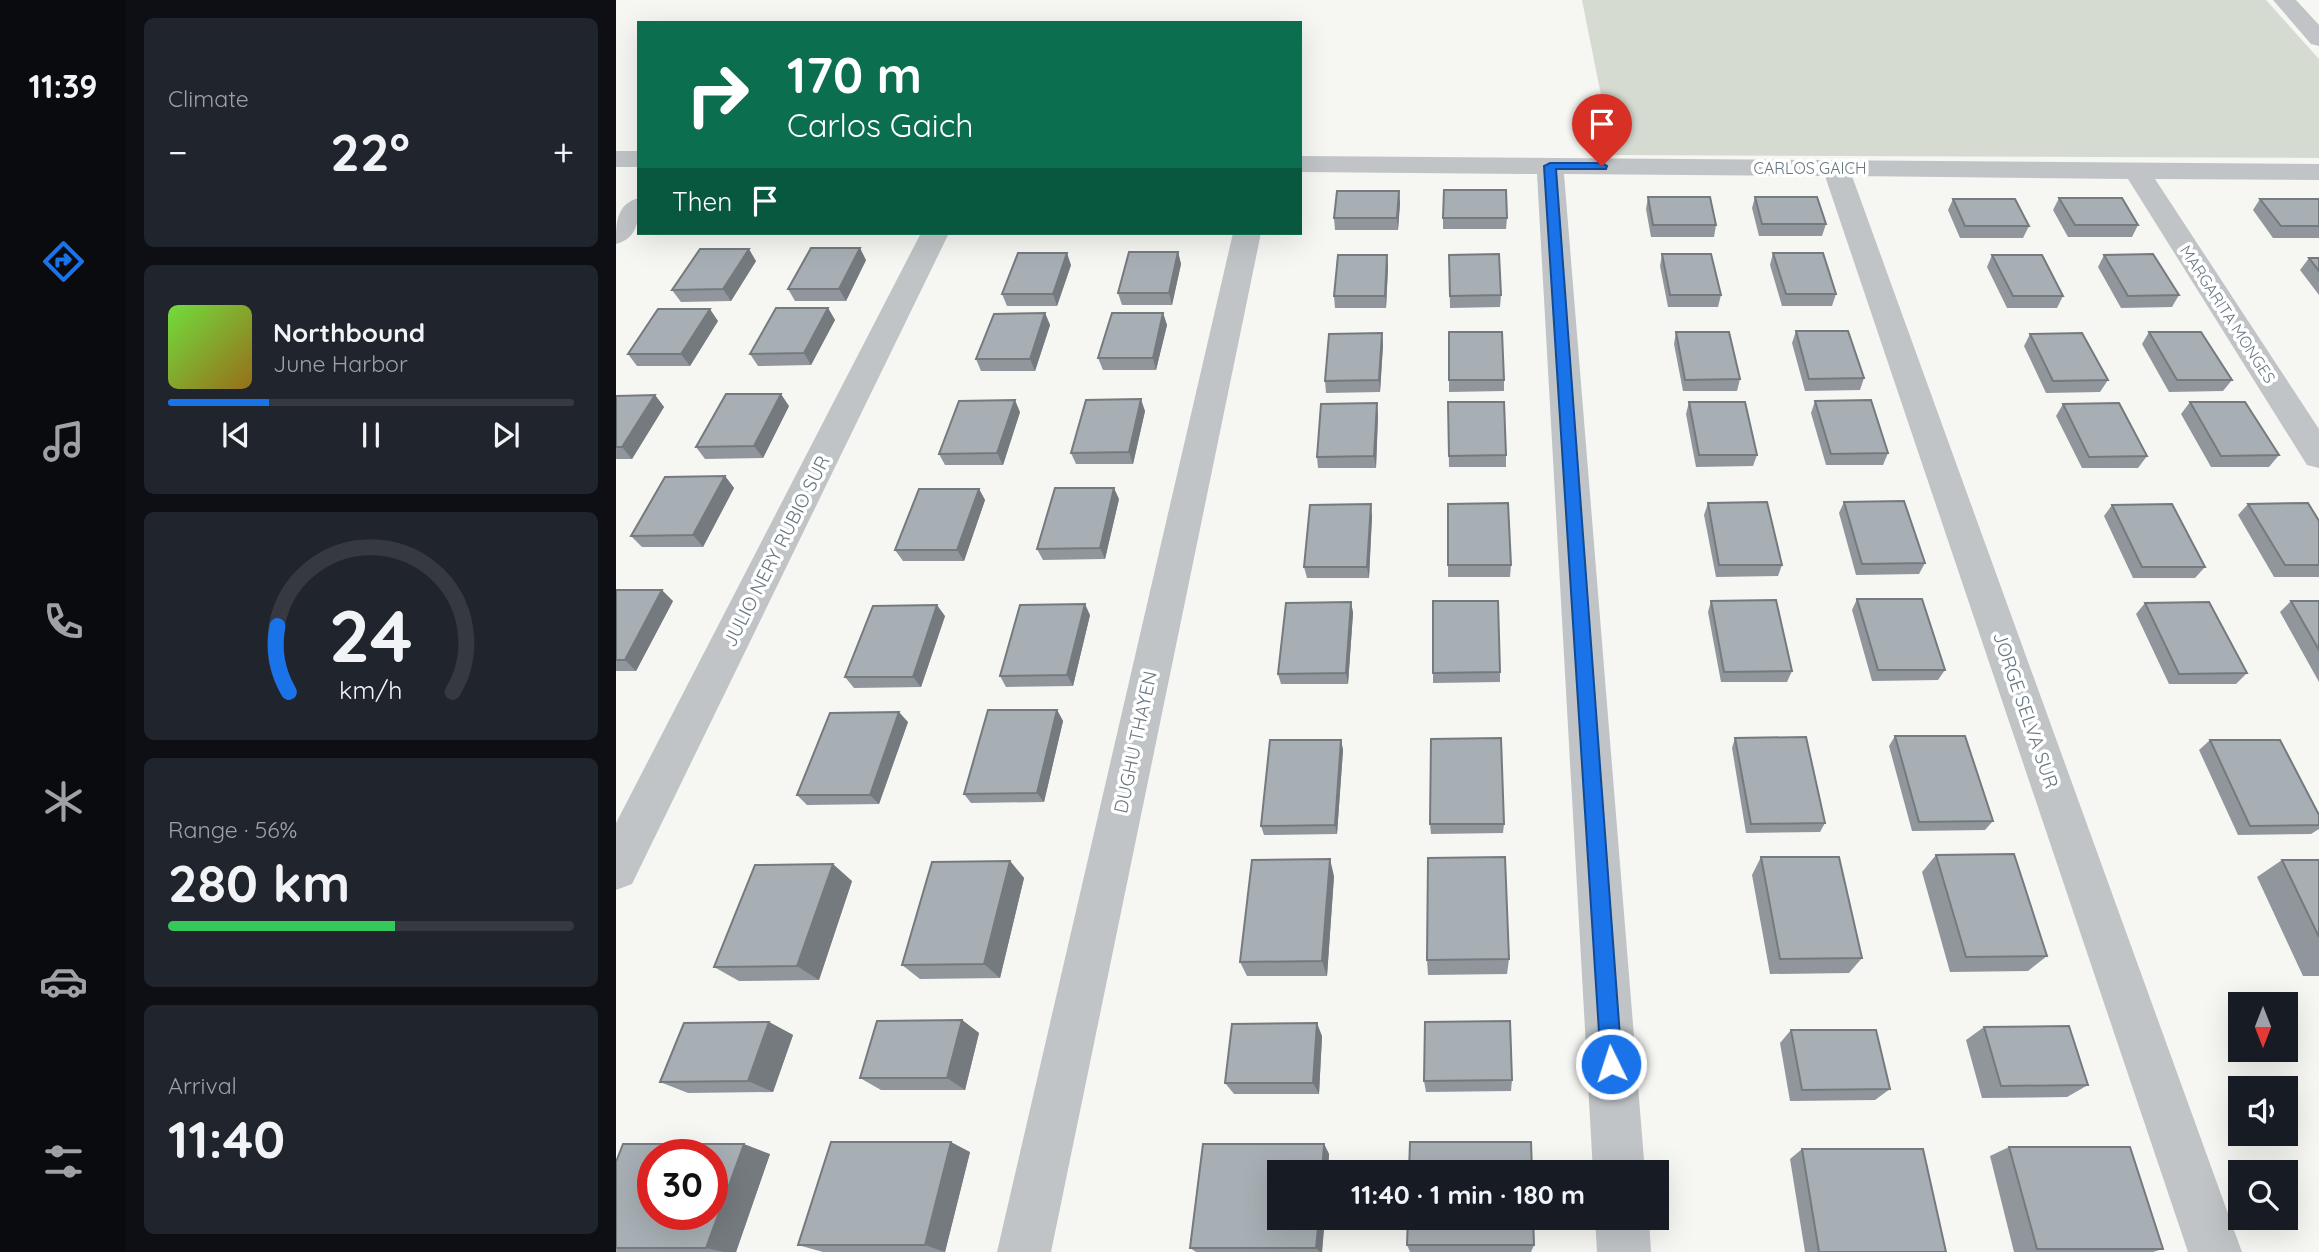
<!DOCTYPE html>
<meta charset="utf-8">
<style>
:root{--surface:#171b24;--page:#20242c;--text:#f1f3f6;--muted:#9ea1a6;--line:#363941;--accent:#1a73e8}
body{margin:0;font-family:Quicksand,sans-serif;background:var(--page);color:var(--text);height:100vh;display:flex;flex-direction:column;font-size:26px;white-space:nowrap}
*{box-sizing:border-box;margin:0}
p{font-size:23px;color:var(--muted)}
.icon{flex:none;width:38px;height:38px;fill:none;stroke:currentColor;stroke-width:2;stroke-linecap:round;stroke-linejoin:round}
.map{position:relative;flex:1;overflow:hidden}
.side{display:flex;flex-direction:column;gap:18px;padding:18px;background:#0d0f14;width:490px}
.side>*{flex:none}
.hud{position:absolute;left:21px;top:21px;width:665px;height:214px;border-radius:0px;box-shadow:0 7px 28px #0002;background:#0b6e4f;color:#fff;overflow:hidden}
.needle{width:46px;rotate:180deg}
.fabs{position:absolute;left:1612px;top:992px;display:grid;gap:14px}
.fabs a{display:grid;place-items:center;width:70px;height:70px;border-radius:0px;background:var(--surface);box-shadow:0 7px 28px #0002;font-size:35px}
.speed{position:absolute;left:21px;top:1139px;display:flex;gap:14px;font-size:35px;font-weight:700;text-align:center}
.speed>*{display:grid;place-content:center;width:91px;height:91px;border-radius:50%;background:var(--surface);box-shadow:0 7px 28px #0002;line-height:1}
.speed .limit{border:10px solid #d22;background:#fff;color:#111}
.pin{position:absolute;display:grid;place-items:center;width:60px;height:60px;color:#fff;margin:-72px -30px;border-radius:50% 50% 50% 0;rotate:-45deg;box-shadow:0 0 7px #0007}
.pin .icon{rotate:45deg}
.me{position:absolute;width:77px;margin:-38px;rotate:356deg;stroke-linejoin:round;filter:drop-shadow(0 0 5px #0008)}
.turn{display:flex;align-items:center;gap:24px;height:147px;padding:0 35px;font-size:32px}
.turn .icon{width:91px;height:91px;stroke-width:2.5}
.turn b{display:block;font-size:49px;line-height:60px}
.then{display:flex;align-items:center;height:66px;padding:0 35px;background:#0003;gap:14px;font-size:26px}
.big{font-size:52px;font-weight:700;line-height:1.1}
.side .card{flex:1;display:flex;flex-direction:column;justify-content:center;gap:10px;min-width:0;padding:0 24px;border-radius:10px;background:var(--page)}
.side .dial{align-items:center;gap:0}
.dial svg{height:182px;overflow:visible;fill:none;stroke:var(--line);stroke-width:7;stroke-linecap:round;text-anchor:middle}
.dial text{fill:var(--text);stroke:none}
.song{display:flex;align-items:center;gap:21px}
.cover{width:84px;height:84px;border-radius:10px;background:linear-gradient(135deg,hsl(100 70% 55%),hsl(40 70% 35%))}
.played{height:7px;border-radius:4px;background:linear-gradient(90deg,var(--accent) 25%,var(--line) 25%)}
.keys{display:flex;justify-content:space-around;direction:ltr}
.heat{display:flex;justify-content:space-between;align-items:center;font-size:38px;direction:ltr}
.charge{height:10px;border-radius:5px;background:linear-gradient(90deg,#34c759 56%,var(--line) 0)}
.trip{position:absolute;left:651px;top:1160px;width:402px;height:70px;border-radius:0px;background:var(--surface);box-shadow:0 7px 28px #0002;font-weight:700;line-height:70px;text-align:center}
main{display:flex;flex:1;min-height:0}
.tab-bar{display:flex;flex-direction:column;width:126px;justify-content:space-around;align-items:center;background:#090b0e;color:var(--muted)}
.tab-bar .icon{width:49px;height:49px}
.tab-bar .on{color:var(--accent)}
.tab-bar b{font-size:32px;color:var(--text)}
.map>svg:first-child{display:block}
</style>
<main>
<nav class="tab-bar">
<b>11:39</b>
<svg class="icon on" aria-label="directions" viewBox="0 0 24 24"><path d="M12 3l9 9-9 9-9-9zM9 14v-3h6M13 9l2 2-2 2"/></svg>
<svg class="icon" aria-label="music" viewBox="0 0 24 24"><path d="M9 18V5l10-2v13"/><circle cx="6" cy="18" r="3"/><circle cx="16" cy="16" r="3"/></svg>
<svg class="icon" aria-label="phone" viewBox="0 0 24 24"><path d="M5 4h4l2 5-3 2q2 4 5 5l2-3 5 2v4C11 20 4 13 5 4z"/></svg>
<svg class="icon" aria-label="climate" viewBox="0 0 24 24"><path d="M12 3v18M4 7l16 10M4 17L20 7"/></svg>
<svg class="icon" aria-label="car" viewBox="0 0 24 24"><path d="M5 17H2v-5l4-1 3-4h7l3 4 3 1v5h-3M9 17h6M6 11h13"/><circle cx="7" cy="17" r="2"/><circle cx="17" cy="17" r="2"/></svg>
<svg class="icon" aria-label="filters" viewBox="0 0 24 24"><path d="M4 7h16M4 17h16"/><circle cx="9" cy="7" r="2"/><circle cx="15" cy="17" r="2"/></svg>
</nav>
<section class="side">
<div class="card"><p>Climate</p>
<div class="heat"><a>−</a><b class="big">22°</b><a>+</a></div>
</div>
<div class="card">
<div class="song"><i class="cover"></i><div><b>Northbound</b><p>June Harbor</p></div></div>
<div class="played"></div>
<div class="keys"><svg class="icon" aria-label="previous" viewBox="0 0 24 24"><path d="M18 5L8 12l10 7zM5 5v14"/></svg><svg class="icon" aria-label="pause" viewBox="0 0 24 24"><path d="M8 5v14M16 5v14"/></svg><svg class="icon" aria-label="next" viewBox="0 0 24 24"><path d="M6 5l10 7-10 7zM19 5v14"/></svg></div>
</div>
<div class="card dial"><svg viewBox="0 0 100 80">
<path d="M14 69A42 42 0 1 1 86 69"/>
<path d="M14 69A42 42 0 0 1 9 40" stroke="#1a73e8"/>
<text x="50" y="56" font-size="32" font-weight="700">24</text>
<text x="50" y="72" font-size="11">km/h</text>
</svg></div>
<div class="card"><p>Range · 56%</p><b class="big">280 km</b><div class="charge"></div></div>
<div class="card"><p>Arrival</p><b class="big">11:40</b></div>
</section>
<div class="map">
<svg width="1703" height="1252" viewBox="0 0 1703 1252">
<rect width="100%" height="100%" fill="#f6f6f3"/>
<!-- green -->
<path fill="#d6dbd2" d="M966,0h684l53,59v99l-706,-3z"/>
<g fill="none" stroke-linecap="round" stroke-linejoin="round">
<!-- minor -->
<path fill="#c0c4c7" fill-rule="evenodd" d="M1657,0h23l23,25v21l-8,-2z
M0,151h23v16h-23z
M684,156l1019,8v16l-164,-1 164,250v39l-12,-3 -179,-286 -276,-3 390,1076h-54l-363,-1076 -261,-2 81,998h-52l-56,-998 -237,-2z
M23,198c0,20 0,40 -23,46 0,-21 0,-40 23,-46z
M305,233h28l-317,651 -16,6v-67z
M617,233h28l-210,1019h-54z
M979,1218h54l2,34h-54z"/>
</g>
<!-- wall -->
<path fill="#90969b" d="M783,191l1,12 -2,27h-63l-1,-12z
M1032,197l68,28 -2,12h-63l-5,-28z
M1139,197l71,27 -4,12h-63l-7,-28z
M1443,198l79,27 -6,12h-64l-15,-27z
M1337,199l76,27 -6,12h-63l-12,-28z
M1644,199h59v39h-46l-20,-28z
M827,218h64l-1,11h-63z
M562,252l3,12 -9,41h-50l-4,-12z
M1157,253l63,41 -4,12h-50l-12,-41z
M1046,254l59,41 -3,12h-50l-8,-41z
M771,255l1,12 -2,41h-51l-1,-12z
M833,255l52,40 -1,12 -50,1z
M1376,255l71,41 -6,12h-50l-20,-41z
M1488,255l75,40 -7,12 -51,1 -23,-41z
M1693,258h10v37l-19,-25z
M250,260l-20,41h-51l-7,-12z
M140,261l-25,40 -50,1 -9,-12z
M455,265l-14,41h-50l-5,-12z
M212,308l7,12 -24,45 -53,1 -8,-12z
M429,313l5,12 -15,46h-54l-5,-12z
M547,313l4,12 -11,45h-53l-5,-12z
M102,321l-28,45h-53l-9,-12z
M1180,331l68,47 -4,12 -55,1 -13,-48z
M833,332l55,48v11l-55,1z
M1060,332l64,47 -3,12h-54l-9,-47z
M1533,332l83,48 -9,11 -54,1 -27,-48z
M766,333l1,12 -3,47 -54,1 -1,-12z
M1414,334l78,46 -8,12 -54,1 -22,-47z
M39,395l9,12 -32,52h-16v-63z
M1199,401l73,52 -5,12h-57l-15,-52z
M832,402l58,53v12h-57z
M1073,402l68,53 -4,11 -57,1 -10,-53z
M1574,402l89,53 -10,12h-58l-30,-53z
M1447,404l84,52 -9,12h-56l-26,-52z
M173,406l-26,52 -58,1 -9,-12z
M529,411l-12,53h-57l-5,-11z
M404,412l-17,53h-58l-6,-11z
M762,415l-2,53h-58l-1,-11z
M109,476l9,12 -31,59h-61l-11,-11z
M363,489l6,11 -21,61h-61l-8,-11z
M503,499l-14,60 -62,1 -6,-11z
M1228,502l81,61 -6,11 -63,1 -17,-62z
M1092,503l74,62 -4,11 -62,1 -12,-62z
M832,504l63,61 -1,12h-62z
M1632,504l71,17v56h-45l-36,-62z
M1496,505l93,62 -10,11h-62l-29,-62z
M756,516l-3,62h-62l-3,-11z
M0,590l57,11 -37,70h-20z
M1241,599l88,71 -7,10 -66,1 -20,-71z
M1095,601l81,70 -5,11h-66l-13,-70z
M1675,601h28v81l-39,-70z
M735,602l2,11 -5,71h-67l-3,-10z
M1529,603l102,70 -11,11h-67l-33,-70z
M474,615l-17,71 -67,1 -6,-11z
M329,616l-24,71 -67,1 -9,-11z
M884,672v10l-67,1v-10z
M441,710l6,11 -19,81 -73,1 -7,-9z
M292,722l-29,82 -72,1 -10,-10z
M1279,736l98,85 -8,9 -73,1 -23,-85z
M1119,738l90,85 -5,9 -74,1 -14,-85z
M725,740l2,10 -6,84 -73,1 -3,-9z
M1594,740l109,75v14l-8,5 -73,1 -39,-85z
M814,824h74l-1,9 -72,1z
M1320,855l111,101 -19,15 -78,1 -28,-100z
M1145,857l101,101 -13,15 -79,1 -18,-99z
M1666,860h37v116h-16l-46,-99z
M394,861l14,17 -24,100 -80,1 -18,-14z
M718,876l-7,100h-80l-7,-14z
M236,881l-33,99 -80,1 -25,-14z
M893,959l-2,15 -79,1 -1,-15z
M346,1020l17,13 -14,57h-84l-21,-12z
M153,1022l24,13 -20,57 -85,1 -28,-11z
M1368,1027l104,58 -21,12 -85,1 -16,-58z
M1175,1030l99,59 -15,11 -85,1 -10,-58z
M706,1036l-3,58h-85l-9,-11z
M896,1080l-1,11 -85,1 -2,-11z
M708,1144l5,10 -7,98h-126l-6,-4z
M1393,1147l154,102 -10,3h-139l-24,-96z
M1186,1149l144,103h-141l-15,-93z
M354,1152l-25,100h-122l-25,-7z
M154,1154l-34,98h-120v-90z
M791,1245h127l-3,7h-121z"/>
<!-- shaded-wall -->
<path fill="#757a7e" d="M783,191l1,12 -2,27 -1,-12z
M244,248l6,12 -20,41 -7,-12z
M133,249l7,12 -25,40 -8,-12z
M562,252l3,12 -9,41 -3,-12z
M451,253l4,12 -14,41 -4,-12z
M771,255l1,12 -2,41 -1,-12z
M212,308l7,12 -24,45 -7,-12z
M94,309l8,12 -28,45 -9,-12z
M429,313l5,12 -15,46 -5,-12z
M547,313l4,12 -11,45 -3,-12z
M766,333l1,12 -3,47 -1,-12z
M165,394l8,12 -26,52 -9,-12z
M39,395l9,12 -32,52 -10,-12z
M525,399l4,12 -12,53 -4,-12z
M399,400l5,12 -17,53 -6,-12z
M761,403l1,12 -2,53 -2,-12z
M109,476l9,12 -31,59 -10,-12z
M498,488l5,11 -14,60 -5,-11z
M363,489l6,11 -21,61 -7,-11z
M755,504l1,12 -3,62 -2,-11z
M46,590l11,11 -37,70 -11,-11z
M735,602l2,11 -5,71 -2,-11z
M469,604l5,11 -17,71 -6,-11z
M321,605l8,11 -24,71 -8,-10z
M441,710l6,11 -19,81 -7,-9z
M283,712l9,10 -29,82 -9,-9z
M725,740l2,10 -6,84 -2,-9z
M714,859l4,17 -7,100 -5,-15z
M394,861l14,17 -24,100 -16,-14z
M217,864l19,17 -33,99 -22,-14z
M346,1020l17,13 -14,57 -18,-12z
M153,1022l24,13 -20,57 -25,-11z
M701,1023l5,13 -3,58 -6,-11z
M335,1142l19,10 -25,100 -20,-7z
M128,1144l26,10 -34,98h-12l-18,-4z
M708,1144l5,10 -1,18h-6z
M703,1218h6l-3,34h-2l-4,-4z"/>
<!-- building -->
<path fill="#a7afb4" stroke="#757a7e" stroke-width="2" fill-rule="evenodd" d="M828,190h62l1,28h-64z
M721,191h62l-2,27h-63z
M1032,197h62l6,28h-63z
M1139,197h62l9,27h-64z
M1443,198h63l16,27h-63z
M1337,199h62l14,27h-64z
M1644,199h59v27h-38z
M195,248h49l-21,41h-51z
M84,249h49l-26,40 -51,1z
M513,252h49l-9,41h-51z
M402,253h49l-14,41h-51z
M1157,253h50l13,41h-50z
M883,254l2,41 -51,1 -1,-41z
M1046,254h49l10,41h-51z
M1537,254l26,41 -51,1 -24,-41z
M722,255h49l-2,41h-51z
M1376,255h50l21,41h-50z
M1693,258h10v13z
M160,308h52l-24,45 -54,1z
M42,309h52l-29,45h-53z
M429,313l-15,46h-54l18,-45z
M496,313h51l-10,45h-55z
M1180,331h52l16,47 -55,1z
M833,332h53l2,48h-55z
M1060,332h53l11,47 -55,1z
M1533,332h52l31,48h-55z
M766,333l-3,47 -54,1 4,-47z
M1466,333l26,47 -55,1 -23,-47z
M110,394h55l-27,52 -58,1z
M39,395l-33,52h-6v-51z
M525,399l-12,53 -58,1 15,-53z
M399,400l-18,53 -58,1 20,-53z
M1255,400l17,53 -57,1 -16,-53z
M832,402h56l2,53 -57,1z
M1073,402h56l12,53h-58z
M1574,402h55l34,53 -58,1z
M761,403l-3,53 -57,1 4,-53z
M1503,403l28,53 -58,1 -26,-53z
M109,476l-32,59 -62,1 34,-59z
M439,488h59l-14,60 -63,1z
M303,489h60l-22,61h-62z
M1288,501l21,62 -63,1 -18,-62z
M1151,502l15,63h-63l-11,-62z
M892,503l3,62h-63v-61z
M1692,503l11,18v44h-34l-37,-61z
M755,504l-4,63h-63l6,-62z
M1556,504l33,63h-63l-30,-62z
M0,590h46l-37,70h-9z
M1241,599h65l23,71h-67z
M1160,600l16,71 -68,1 -13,-71z
M817,601h65l2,71 -67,1z
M1675,601h28v49z
M735,602l-5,71 -68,1 8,-71z
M1593,602l38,71 -68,1 -34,-71z
M469,604l-18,71 -67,1 20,-71z
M321,605l-24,72h-68l28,-71z
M372,710h69l-20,83 -73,1z
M283,712l-29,83h-73l33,-82z
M1279,736h70l28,85 -74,1z
M1190,737l19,86 -74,1 -16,-86z
M885,738l3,86h-74l1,-85z
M654,740h71l-6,85 -74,1z
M1594,740h70l39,75v10l-69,1z
M1398,854l33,102 -81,1 -30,-102z
M889,857l4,102 -82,1 1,-102z
M1145,857h78l23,101 -82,1z
M714,859l-8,102 -82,1 12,-102z
M1666,860h37v77z
M394,861l-26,103 -82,1 30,-103z
M217,864l-36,102 -83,1 41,-102z
M346,1020l-15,58h-87l17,-57z
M894,1021l2,59 -88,1 1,-59z
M153,1022l-21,59 -88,1 24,-59z
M701,1023l-4,60h-88l7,-59z
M1453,1026l19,59 -87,1 -17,-59z
M1175,1030h85l14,59 -88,1z
M215,1142h120l-26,103h-127z
M794,1142h121l1,30h-123z
M7,1144h121l-38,104h-90v-86zM37,1155h59v59h-59z
M587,1144h121l-2,28h-43v46h40l-3,30h-126z
M1393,1147h121l33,102h-126z
M1186,1149h121l23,103h-127z
M792,1218h125l1,27h-127z"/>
<!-- route -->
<path fill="#1a73e8" stroke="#114b97" stroke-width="2" d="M986,163l5,3 -1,3h-50l66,895 -3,7 -8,3 -7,-3 -3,-7 -57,-898 6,-3z"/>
<g text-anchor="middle" stroke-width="7" stroke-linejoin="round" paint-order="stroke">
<!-- far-street labels -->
<g font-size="16" fill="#677883" stroke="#fff">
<text x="1194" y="174">CARLOS GAICH</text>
<text transform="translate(1612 314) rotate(57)" y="6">MARGARITA MONGES</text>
</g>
<!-- street labels -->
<g font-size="19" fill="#677883" stroke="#fff">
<text transform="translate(160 551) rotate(-63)" y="7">JULIO NERY RUBIO SUR</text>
<text transform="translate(1410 710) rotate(71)" y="7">JORGE SELVA SUR</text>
<text transform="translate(519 742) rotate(-78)" y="7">DUGHU THAYEN</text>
</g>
</g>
</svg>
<div class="fabs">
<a><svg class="needle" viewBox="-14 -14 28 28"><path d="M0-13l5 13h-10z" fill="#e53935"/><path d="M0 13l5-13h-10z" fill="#9ea1a6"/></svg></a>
<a><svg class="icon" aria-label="sound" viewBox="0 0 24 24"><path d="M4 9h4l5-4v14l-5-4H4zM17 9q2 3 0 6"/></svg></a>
<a><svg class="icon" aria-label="search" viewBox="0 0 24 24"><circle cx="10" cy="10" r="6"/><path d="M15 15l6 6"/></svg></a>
</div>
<div class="speed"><div class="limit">30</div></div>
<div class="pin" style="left:986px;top:166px;background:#d93025"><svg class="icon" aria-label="arrive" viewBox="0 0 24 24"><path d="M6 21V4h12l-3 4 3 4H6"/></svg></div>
<svg class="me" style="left:995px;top:1064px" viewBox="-20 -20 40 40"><circle r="17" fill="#1a73e8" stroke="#fff" stroke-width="3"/><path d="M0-11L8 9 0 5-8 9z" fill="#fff"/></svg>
<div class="trip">11:40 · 1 min · 180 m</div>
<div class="hud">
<div class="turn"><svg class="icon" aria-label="right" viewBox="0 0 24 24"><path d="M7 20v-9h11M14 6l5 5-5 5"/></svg><div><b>170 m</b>Carlos Gaich</div></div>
<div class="then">Then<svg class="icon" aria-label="arrive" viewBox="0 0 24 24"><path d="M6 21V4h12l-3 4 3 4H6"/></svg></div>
</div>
</div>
</main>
